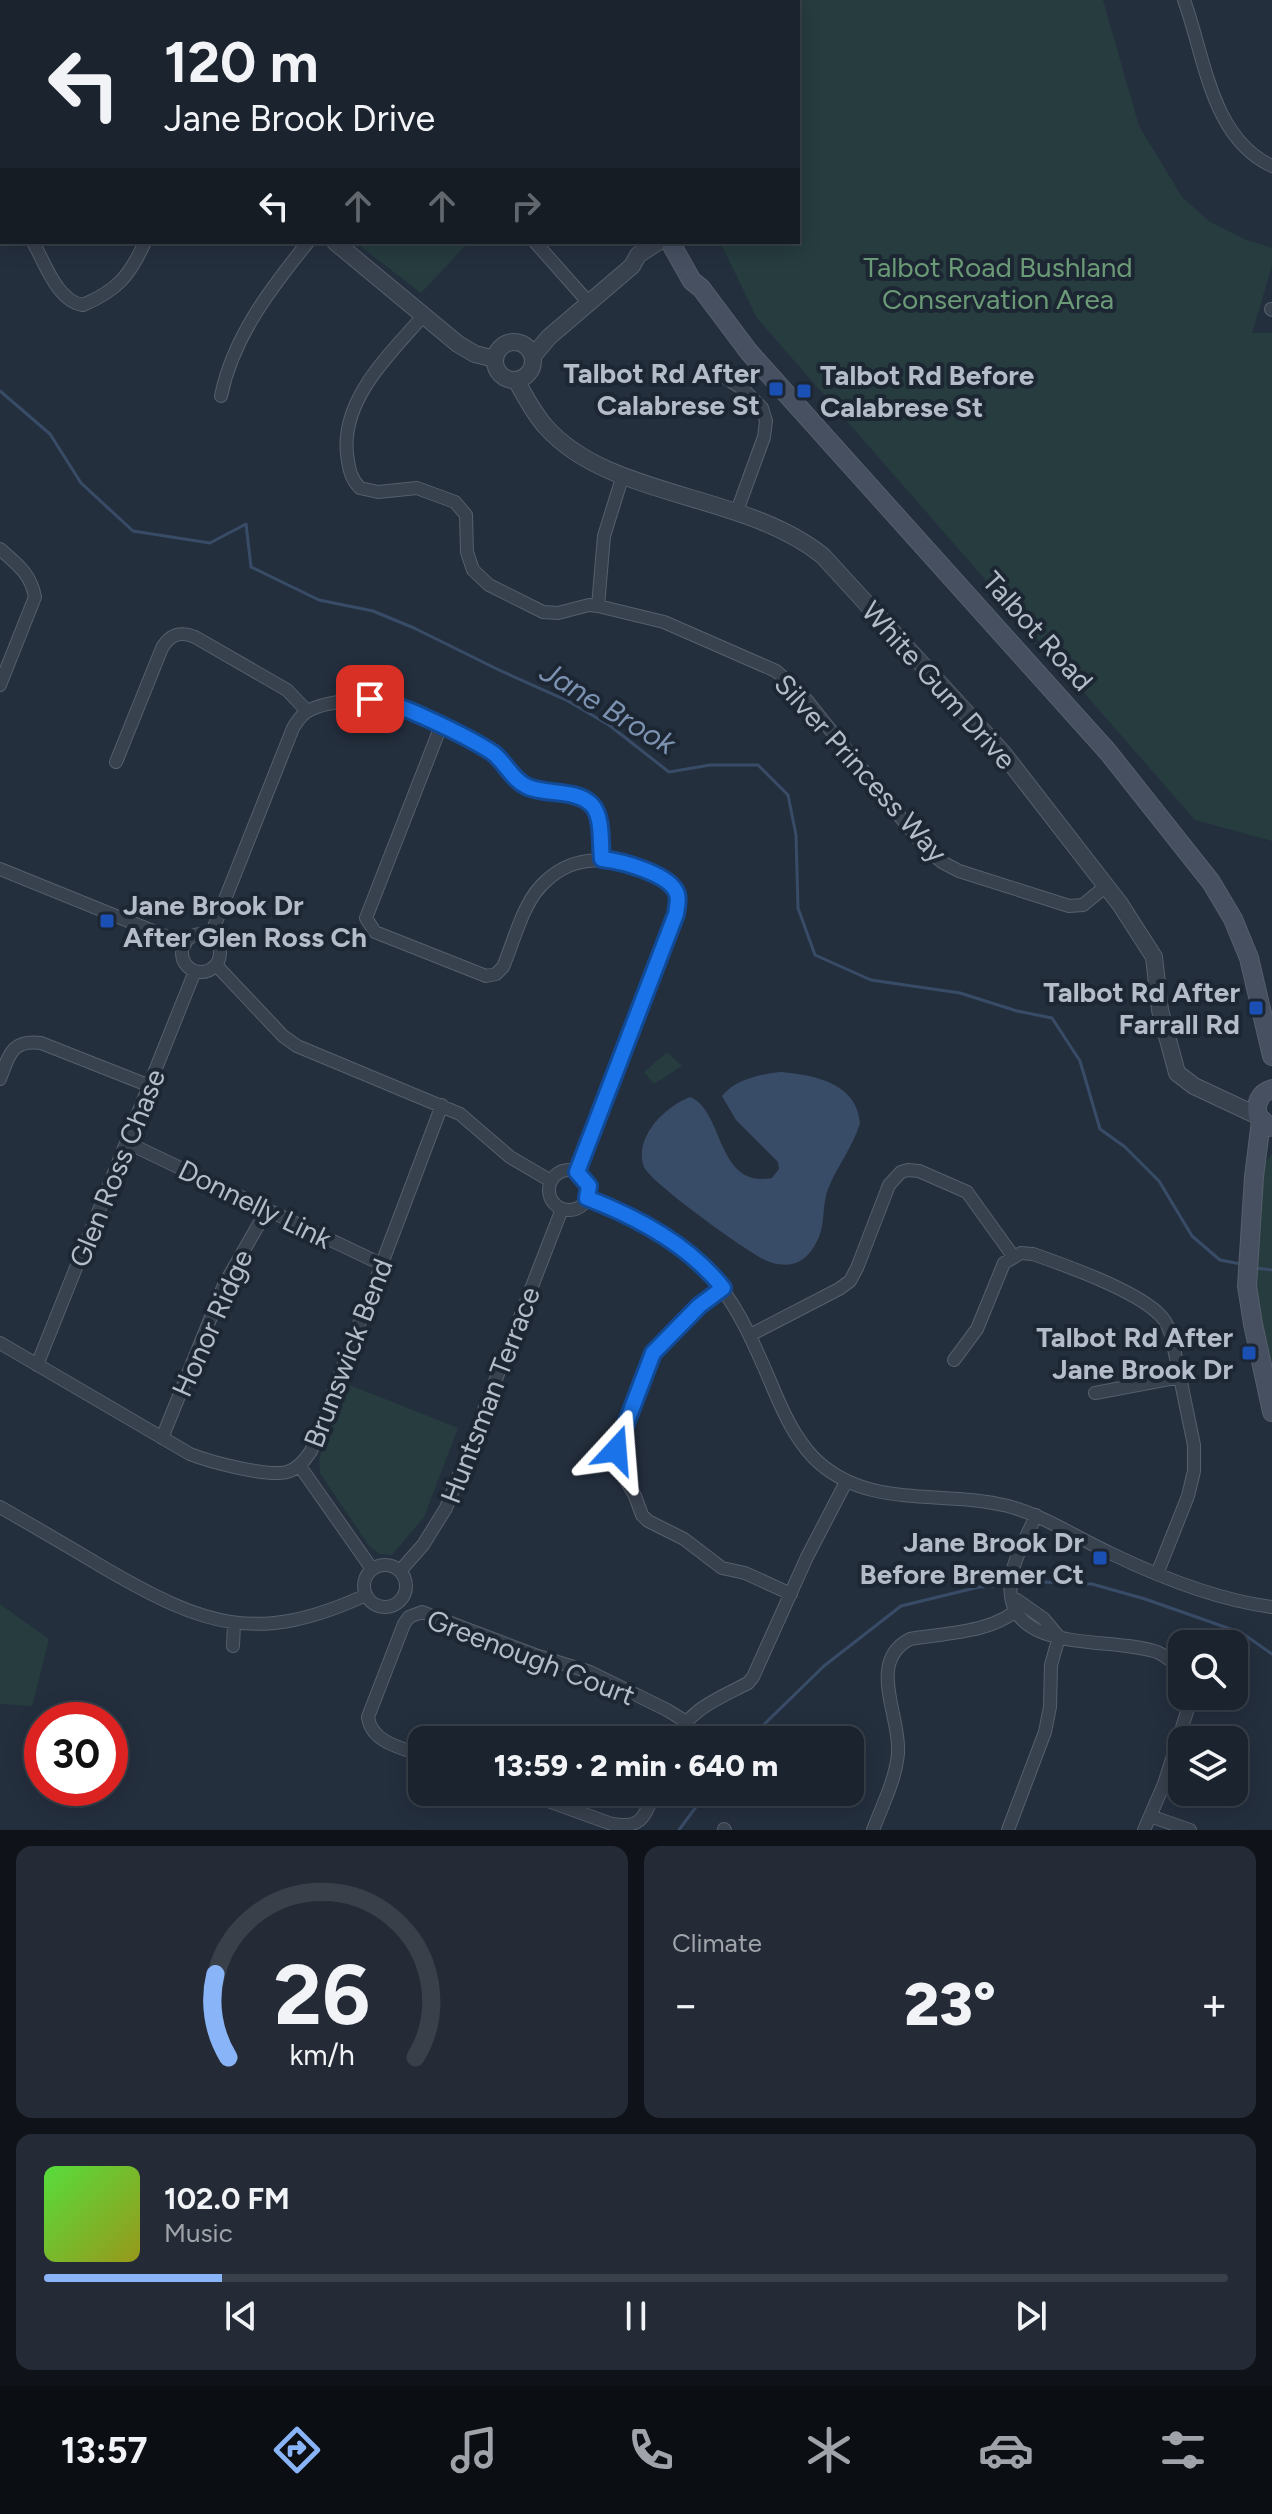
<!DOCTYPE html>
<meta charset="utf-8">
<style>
:root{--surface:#1b232e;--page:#242b36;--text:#f1f3f6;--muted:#a0a4aa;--line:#39404a;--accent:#8ab4f8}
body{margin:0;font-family:Figtree,sans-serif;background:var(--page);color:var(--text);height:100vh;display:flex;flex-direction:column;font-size:30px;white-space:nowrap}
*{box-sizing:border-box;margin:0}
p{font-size:26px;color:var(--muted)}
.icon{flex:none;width:44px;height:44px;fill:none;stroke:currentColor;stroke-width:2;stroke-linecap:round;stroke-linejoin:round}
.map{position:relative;height:1830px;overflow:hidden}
.sheet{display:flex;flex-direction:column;gap:16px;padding:16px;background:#0f1319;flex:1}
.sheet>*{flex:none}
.guide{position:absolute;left:0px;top:0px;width:800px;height:244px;box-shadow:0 4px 20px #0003,0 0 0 2px var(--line);background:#1b232e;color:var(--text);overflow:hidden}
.fabs{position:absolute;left:1168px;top:1630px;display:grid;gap:16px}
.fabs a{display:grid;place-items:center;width:80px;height:80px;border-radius:16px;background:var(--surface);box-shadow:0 4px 20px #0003,0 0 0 2px var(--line);font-size:40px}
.speed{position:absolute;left:24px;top:1702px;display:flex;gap:16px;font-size:40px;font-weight:700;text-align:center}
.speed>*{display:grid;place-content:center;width:104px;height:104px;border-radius:50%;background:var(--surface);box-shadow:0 4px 20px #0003,0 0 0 2px var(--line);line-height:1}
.speed .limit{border:12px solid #d22;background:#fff;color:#111}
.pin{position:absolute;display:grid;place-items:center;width:68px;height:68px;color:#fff;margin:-34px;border-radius:16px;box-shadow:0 4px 12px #0006}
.me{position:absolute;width:88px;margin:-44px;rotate:19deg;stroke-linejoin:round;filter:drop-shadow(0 0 6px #0008)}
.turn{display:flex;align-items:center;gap:28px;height:168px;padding:0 32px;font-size:36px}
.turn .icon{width:104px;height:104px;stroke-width:2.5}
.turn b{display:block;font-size:56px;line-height:68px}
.lanes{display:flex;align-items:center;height:76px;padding:0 32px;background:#0003;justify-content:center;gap:40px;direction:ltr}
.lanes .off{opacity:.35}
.big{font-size:60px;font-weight:800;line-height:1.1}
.sheet .card{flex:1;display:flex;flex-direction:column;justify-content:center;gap:12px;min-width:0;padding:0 28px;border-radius:16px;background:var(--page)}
.sheet .dial{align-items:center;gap:0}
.dial svg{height:208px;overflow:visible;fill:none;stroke:var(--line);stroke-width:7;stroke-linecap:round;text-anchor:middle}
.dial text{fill:var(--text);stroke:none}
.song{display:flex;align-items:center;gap:24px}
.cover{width:96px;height:96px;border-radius:12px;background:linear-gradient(135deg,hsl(110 70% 55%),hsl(60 70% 35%))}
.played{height:8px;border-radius:4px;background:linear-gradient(90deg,var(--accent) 15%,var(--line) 15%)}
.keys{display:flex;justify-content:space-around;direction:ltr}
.heat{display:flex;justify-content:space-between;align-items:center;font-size:44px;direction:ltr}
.sheet .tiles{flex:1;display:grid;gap:16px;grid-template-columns:1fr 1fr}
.card:last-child{grid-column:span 2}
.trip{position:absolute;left:408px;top:1726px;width:456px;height:80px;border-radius:16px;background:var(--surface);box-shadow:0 4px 20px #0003,0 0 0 2px var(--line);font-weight:800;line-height:80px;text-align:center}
.tab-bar{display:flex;height:128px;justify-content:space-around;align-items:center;background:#0b0e12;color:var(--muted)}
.tab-bar .icon{width:56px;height:56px}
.tab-bar .current{color:var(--accent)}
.tab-bar b{font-size:36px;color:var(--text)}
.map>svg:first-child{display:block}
</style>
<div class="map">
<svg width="1272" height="1830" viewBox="0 0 1272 1830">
<rect width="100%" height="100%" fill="#242f3e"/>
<!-- green -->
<path fill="#263c3f" d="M249,0h351v2h-352z
M643,0h460l36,126 43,71 28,25 34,17 28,9v18l-20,67h20v508l-77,-21 -438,-502 -37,-76h78v-240z
M355,242h114l-48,51z
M667,1052l15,14 -28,18 -10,-12z
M1272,1154v258l-19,-88 1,-147z
M347,1384l111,44 -34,89 -32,38 -12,-1 -11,-8 -49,-73 -1,-14z
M0,1604l49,35 -17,67 -32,-2z"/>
<!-- water -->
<path fill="#394c67" d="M781,1072c33,3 76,11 79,51 -7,24 -23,43 -32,66 -6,16 -3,33 -9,48 -4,9 -10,19 -19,24 -10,6 -25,4 -35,-1 -18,-8 -115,-78 -121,-93 -11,-30 22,-61 46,-70 34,13 26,92 82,81l7,-9 -1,-7 -42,-42 -14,-24c13,-17 39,-22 59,-24z"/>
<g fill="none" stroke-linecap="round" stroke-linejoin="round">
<!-- stream -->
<path stroke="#394c67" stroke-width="3" d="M0,391l50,43 31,49 52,48 77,12 36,-19 5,43 68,33 54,11 41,17 85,42 69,31 41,24 60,47 41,-7h48l30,30 8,40 2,73 17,47 56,25 89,13 57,18 35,7 28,43 20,68 25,18 34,34 33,55 28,24 21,4
M1256,1268l16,2
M1015,1584l27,-2 50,2 53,15 97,34 30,21
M748,1740l76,-74 77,-60 78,-19 28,-2
M679,1830l28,-38"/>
<!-- minor casing -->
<g stroke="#565f6c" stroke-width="14">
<path id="minor" d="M1184,0c21,57 27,138 88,166
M244,2v-2
M0,179l2,-1
M0,195l2,5
M33,242c12,21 24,59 50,63 35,-15 47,-30 62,-63
M535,242l54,61
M1271,309l1,1
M423,316c-33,38 -82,83 -76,138 2,14 3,24 13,34l18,4 39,-4 38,14 11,13 1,37 6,18 16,15 54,27 15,1 31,-8 9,1 66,16 112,49 24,21 127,158 15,12 17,9 110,35 14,-1 23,-19
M715,371l28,18 19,19 4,13 -2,16 -27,74
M221,396c12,-59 50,-108 87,-154
M0,549c17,15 31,25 35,48l-35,88
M598,606l6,-70 19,-61
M441,726l-75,192 9,14 111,44 10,-2 7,-7c12,-28 20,-67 44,-87 30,-27 63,-22 98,-9 22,8 36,16 31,43l-99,258
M116,762l46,-114c8,-14 18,-17 33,-11l92,53 20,21
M0,869l185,75
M182 953a19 19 0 1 1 38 0a19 19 0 1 1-38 0Z
M210,937l83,-209c3,-5 7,-11 12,-15 16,-12 64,-16 83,-12l98,48 15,11 23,25 58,13c21,12 18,39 20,61
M216,965l67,71 14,10 163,68 50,43 41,24
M0,1079c9,-23 11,-40 41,-36l109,43
M128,1143l255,122
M549 1190a20 20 0 1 1 40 0a20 20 0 1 1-40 0Z
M587,1198c15,6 29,14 44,21 76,37 100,72 133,148 14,32 25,64 49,90 53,54 128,32 195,49 37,10 69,32 104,48 50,24 105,46 160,53
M723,1288l-24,18 -46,47 -32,80 -5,17 1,15 18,31 7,19 6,6 36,18 38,29 23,5 46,21
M750,1335l89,-46 11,-8 7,-13 32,-83 12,-13 7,-2 11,1 48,21 46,64
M0,1343l190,111c20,8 77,23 97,18 11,-3 18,-12 24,-21l131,-346
M954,1360l23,-31 27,-66 17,-10 12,1c34,12 99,35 125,59 7,6 10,13 13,21l23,111v26l-6,25 -31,78
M37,1365l158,-394
M1095,1393l85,-16
M162,1438l62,-153 43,-75
M299,1465l73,104
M0,1507c35,20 71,41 106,62 99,57 151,76 260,26
M1036,1515c-8,20 -22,42 -25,63 -10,79 99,57 146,74 9,4 17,11 25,17
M364 1586a21 21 0 1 1 42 0a21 21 0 1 1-42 0Z
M400,1571l23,-26 23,-37 116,-299
M1017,1600l27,19 15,18
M233,1646l1,-23
M676,1740c12,-31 44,-42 72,-57l5,-6 54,-120 39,-75
M422,1755c-21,-7 -51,-13 -54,-38l36,-93 5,-7 13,-5 116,44 52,16 77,38 18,11
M523,1792l89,32c30,5 32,-7 43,-32
M1150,1816l40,14
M724,1829l1,1
M873,1830c9,-24 23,-51 25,-77 3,-37 -32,-91 12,-114 35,-6 86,-6 112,-34
M1008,1830l37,-98 5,-25 1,-42 8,-28
M1144,1830l20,-46 28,-88"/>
</g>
<!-- tertiary casing -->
<g stroke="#565f6c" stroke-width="18">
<path id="tertiary" d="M43,0l2,2
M335,242l123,102 17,10 20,5
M495 361a19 19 0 1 1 38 0a19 19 0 1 1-38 0Z
M533,356l16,-19 83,-71 6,-11 20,-13
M516,380c9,16 18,34 30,47 64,72 198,65 277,129l180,197 117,151 34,53 6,53 17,63 17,13 64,30"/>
</g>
<!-- secondary casing -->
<g stroke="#565f6c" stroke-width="20">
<path id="secondary" d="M612,0v2
M670,242l22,39 9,7 48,64 359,400 103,130 22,37 16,39 23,98
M1261,1121l-7,56 -7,109 6,38 19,88
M1269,1127l-11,-11c-3,-12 1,-23 14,-27"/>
</g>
<!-- minor -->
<use href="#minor" stroke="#38414e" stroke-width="12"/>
<!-- tertiary -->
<use href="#tertiary" stroke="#38414e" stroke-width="16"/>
<!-- secondary -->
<use href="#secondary" stroke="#465061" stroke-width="18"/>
</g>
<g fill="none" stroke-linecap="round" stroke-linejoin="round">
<!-- route casing -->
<g stroke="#114b97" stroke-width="20">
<path id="route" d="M370,699c23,0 102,40 123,54 13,10 19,27 35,34 19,8 49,2 64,18 11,12 8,38 10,54 19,2 69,15 75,35 2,6 0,13 -1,20l-99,258 12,14 -2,12c52,20 102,47 136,90l-24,18 -46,47 -37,97"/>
</g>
<!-- route -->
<use href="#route" stroke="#1a73e8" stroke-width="14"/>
</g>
<!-- markers -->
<g fill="#1a4fb4" stroke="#1d2633" stroke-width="3">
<rect x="768" y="381" width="16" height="16" rx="4"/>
<rect x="796" y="383" width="16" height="16" rx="4"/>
<rect x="99" y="913" width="16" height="16" rx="4"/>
<rect x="1248" y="1000" width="16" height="16" rx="4"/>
<rect x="1241" y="1345" width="16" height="16" rx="4"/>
<rect x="1092" y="1550" width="16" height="16" rx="4"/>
</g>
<g text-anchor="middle" stroke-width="8" stroke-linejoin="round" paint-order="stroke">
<!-- park labels -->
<g font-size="28" fill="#6b9a76" stroke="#1d2633">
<text x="998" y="277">Talbot Road Bushland<tspan x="998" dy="32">Conservation Area</tspan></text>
</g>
<!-- poi labels -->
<g font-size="28" font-weight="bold" fill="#b4bcc9" stroke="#1d2633" text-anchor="end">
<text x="760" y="383">Talbot Rd After<tspan x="760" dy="32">Calabrese St</tspan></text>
<text x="820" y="385" text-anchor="start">Talbot Rd Before<tspan x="820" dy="32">Calabrese St</tspan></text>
<text x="123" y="915" text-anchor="start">Jane Brook Dr<tspan x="123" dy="32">After Glen Ross Ch</tspan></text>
<text x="1240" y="1002">Talbot Rd After<tspan x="1240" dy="32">Farrall Rd</tspan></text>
<text x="1233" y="1347">Talbot Rd After<tspan x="1233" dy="32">Jane Brook Dr</tspan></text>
<text x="1084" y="1552">Jane Brook Dr<tspan x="1084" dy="32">Before Bremer Ct</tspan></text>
</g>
<!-- street labels -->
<g font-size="28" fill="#b4bcc9" stroke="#1d2633">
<text transform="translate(1038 631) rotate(48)" y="10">Talbot Road</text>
<text transform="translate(939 685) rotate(48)" y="10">White Gum Drive</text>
<text transform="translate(861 768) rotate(48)" y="10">Silver Princess Way</text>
<text transform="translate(117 1168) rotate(-68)" y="10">Glen Ross Chase</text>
<text transform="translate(255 1204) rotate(26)" y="10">Donnelly Link</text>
<text transform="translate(212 1323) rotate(-66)" y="10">Honor Ridge</text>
<text transform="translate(348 1353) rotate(-69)" y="10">Brunswick Bend</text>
<text transform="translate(490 1395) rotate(-69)" y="10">Huntsman Terrace</text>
<text transform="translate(531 1657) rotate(21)" y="10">Greenough Court</text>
</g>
<!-- water labels -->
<g font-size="30" font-style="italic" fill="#7c92b1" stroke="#1d2633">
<text transform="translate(608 708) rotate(31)" y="10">Jane Brook</text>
</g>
</g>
</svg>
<div class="fabs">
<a><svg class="icon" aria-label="search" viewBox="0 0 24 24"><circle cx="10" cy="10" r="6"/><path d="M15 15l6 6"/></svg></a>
<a><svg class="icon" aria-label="layers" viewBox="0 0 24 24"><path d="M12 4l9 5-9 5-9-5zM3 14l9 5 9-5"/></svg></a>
</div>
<div class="speed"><div class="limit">30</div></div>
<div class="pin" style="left:370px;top:699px;background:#d93025"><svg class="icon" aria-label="arrive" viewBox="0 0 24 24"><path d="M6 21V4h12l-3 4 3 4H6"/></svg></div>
<svg class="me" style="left:616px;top:1450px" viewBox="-20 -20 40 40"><path d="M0-17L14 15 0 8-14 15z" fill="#1a73e8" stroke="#fff" stroke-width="4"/></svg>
<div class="trip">13:59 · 2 min · 640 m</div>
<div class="guide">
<div class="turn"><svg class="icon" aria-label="left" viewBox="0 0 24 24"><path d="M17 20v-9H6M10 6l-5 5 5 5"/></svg><div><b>120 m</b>Jane Brook Drive</div></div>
<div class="lanes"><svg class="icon" aria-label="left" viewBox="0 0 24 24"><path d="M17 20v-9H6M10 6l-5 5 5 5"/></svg><svg class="icon off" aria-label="ahead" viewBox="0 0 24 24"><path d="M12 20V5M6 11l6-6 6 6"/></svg><svg class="icon off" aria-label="ahead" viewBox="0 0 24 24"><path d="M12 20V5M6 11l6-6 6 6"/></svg><svg class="icon off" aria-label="right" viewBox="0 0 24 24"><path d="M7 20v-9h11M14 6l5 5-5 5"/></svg></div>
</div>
</div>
<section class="sheet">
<div class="tiles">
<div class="card dial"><svg viewBox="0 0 100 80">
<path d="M14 69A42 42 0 1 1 86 69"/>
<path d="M14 69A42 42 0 0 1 9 37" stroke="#8ab4f8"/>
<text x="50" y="56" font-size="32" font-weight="700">26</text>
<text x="50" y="72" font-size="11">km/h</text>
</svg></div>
<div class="card"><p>Climate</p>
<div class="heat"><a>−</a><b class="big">23°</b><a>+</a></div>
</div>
<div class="card">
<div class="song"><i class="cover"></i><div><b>102.0 FM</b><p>Music</p></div></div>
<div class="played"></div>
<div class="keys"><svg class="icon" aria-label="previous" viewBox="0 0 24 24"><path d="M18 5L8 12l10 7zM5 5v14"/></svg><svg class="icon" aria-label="pause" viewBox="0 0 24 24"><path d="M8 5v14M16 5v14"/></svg><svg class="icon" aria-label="next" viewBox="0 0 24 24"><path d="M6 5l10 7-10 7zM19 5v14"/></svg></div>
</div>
</div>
</section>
<nav class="tab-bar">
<b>13:57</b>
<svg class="icon current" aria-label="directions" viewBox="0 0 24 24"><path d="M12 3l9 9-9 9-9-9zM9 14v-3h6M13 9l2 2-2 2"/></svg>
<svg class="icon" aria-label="music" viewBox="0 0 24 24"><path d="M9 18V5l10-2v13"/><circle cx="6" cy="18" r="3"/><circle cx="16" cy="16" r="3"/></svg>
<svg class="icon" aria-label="phone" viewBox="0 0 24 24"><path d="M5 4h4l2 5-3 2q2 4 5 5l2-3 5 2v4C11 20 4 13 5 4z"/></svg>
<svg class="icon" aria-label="climate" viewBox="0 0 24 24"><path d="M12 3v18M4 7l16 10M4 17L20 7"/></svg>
<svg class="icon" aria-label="car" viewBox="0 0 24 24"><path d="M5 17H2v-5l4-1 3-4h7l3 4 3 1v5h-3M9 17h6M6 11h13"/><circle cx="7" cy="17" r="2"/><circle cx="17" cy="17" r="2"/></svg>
<svg class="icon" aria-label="filters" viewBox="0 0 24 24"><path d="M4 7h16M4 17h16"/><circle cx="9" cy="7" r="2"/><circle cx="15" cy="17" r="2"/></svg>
</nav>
